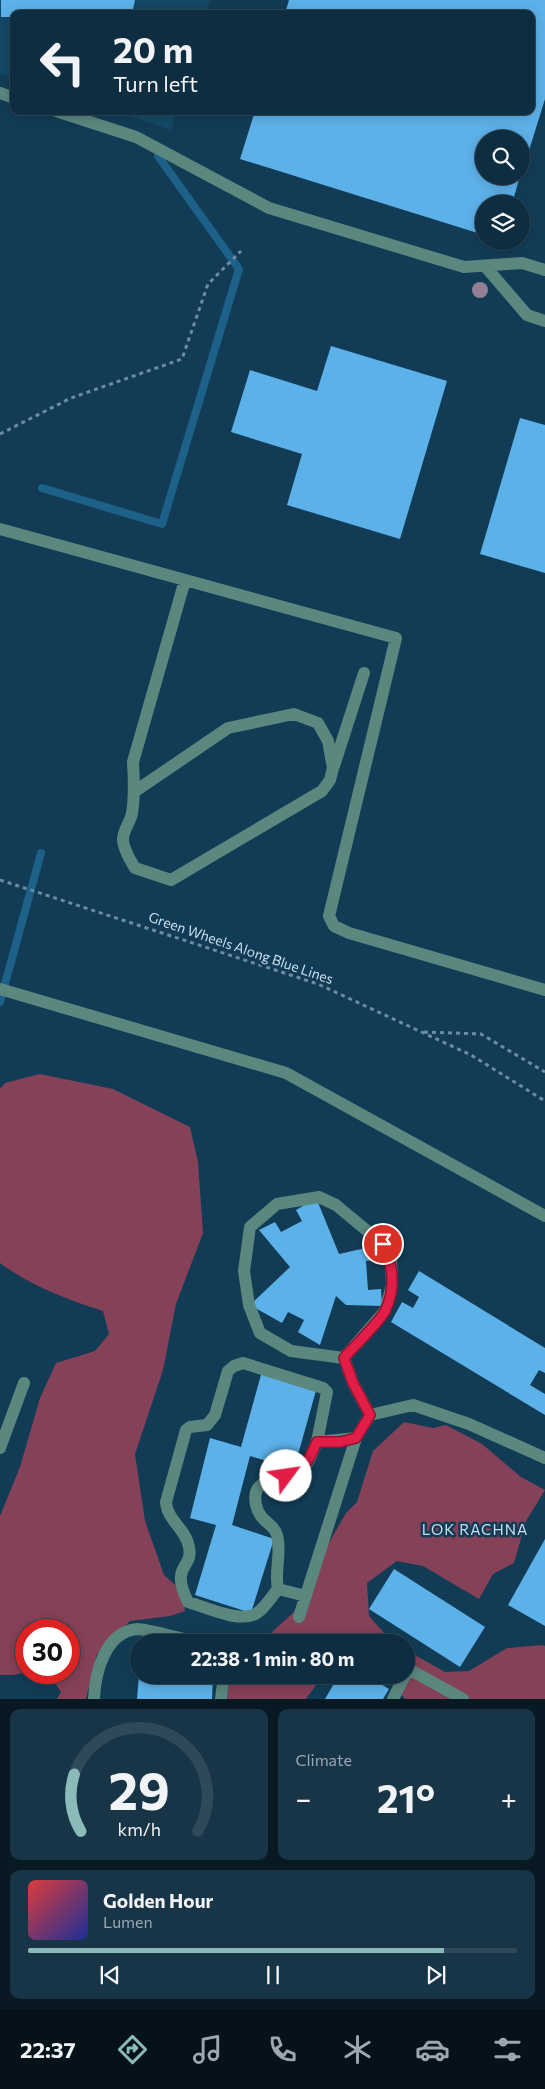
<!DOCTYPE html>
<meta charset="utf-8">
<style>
:root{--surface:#0e2d40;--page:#173547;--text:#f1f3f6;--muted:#9ba8b1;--line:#2e4959;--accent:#8bbbb9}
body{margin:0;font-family:Commissioner,sans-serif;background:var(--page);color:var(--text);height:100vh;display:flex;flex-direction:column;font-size:19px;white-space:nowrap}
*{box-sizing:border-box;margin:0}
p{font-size:16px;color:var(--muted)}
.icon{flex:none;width:28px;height:28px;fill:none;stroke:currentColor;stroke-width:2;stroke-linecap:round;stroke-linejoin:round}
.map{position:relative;height:1699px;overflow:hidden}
.sheet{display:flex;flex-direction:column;gap:10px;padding:10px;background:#081923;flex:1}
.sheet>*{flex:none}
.guide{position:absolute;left:10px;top:10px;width:525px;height:105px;border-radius:10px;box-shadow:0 2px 12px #0003,0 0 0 1px var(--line);background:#0e2d40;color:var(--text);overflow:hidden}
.buttons{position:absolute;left:475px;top:130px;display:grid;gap:10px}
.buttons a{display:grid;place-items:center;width:55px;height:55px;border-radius:50%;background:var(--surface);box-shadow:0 2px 12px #0003,0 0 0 1px var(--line);font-size:25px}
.speed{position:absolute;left:15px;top:1619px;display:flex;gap:10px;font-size:25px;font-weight:700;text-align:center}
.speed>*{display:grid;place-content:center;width:65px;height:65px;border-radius:50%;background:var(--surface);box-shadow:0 2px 12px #0003,0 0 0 1px var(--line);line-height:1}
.speed .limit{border:8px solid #d22;background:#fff;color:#111}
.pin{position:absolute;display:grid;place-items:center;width:42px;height:42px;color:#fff;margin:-21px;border:2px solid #fff;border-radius:50%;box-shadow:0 1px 5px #0007}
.me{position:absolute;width:55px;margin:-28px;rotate:59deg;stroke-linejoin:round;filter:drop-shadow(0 0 4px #0008)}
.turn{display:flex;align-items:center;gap:18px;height:105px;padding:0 20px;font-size:22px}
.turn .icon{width:65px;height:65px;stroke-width:2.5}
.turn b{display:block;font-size:35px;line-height:42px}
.big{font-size:38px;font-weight:700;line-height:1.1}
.sheet .widget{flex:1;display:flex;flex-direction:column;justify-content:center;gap:8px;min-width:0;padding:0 18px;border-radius:10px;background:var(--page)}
.sheet .dial{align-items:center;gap:0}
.dial svg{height:130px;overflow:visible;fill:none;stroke:var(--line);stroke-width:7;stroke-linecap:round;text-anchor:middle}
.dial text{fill:var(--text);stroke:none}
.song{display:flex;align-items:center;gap:15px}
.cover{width:60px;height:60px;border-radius:8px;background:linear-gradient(135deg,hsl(0 70% 55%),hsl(230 70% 35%))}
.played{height:5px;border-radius:2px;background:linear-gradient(90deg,var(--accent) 85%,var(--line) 85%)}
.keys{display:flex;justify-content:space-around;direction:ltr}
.heat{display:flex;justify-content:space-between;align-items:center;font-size:28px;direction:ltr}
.sheet .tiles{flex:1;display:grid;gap:10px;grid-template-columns:1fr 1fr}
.widget:last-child{grid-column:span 2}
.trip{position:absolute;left:130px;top:1634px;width:285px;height:50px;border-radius:25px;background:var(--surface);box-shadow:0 2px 12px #0003,0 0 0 1px var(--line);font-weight:700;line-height:50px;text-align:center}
.tab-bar{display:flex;height:80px;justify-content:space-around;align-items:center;background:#06121a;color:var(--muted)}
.tab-bar .icon{width:35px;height:35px}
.tab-bar .active{color:var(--accent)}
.tab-bar b{font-size:22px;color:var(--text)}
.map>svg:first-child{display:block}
</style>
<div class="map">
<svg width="545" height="1699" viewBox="0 0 545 1699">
<rect width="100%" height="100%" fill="#123c56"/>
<!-- built -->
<path fill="#144866" d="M0,0h210l-4,14h-192v64l-14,-4z
M115,111h62l-6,19z"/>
<!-- green -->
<path fill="#854158" d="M40,1074l73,15 77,38 8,35 5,71 -27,71 -13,66 -28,84 10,67 19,54 17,15 4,21 -15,5 -40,5 -33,33 -11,45h-29l4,-7 -13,-19 21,-1v-42h-43v42l-12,3h-14v-159l20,-49 20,-69 16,-35 39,-12 14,-17 -6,-23c-37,-12 -72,-25 -103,-48v-174l5,-6z
M404,1422l29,6 13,-3 36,19 39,33 24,13 -19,31 -12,42 -21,11 -14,25 -56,-33 -26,-5 -30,22 2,33 23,26h-131l33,-30 25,-52 27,-47 11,-11 16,-51z
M543,1645l2,1v53h-140l-20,-24h21v-25l39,22 24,-1 38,-23z
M232,1675h99l-15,10 -10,14h-79l3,-21z"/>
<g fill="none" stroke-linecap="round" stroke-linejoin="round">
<!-- stream -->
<path stroke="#1d6088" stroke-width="8" d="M42,488l120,36 77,-255 -81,-113
M0,1002l41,-149"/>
</g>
<!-- building -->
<path fill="#5db1e9" d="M1,0h134l-3,14h-118v3h-13z
M289,0h256v99l-23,74 -1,-34h-37v37h36l-8,28h-28v31l-244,-76 15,-48h276v-97h-246z
M331,346l116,35 -47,158 -113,-34 15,-51 -71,-22 19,-62 67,21z
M520,418l25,7v148l-65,-19z
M315,1199l2,1 22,54 40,-9v15l-13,1 2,29 13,-1 1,17 -36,-1 -10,-9 -16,49 -22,-13 6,-12 -16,-8 -6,11 -32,-18 40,-38 -31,-37 16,-8 6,10 21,-11 -6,-11z
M419,1271l126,77v25l-6,-3 -9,15 15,9v21l-154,-93 11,-20 11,6 6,-11 -11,-7z
M262,1371l55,16 -23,82 -44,-13 -18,69 42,14 -23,74 -56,-18 21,-70 -26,-7 20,-80 31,9z
M545,1539v87l-37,-21z
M394,1569l91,58 -25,40 -91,-58z
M139,1675l74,1 -1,23h-75z
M339,1675h27l23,14 -6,10h-58z"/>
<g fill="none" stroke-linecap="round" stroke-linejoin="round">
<!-- path -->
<path stroke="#6c8ca1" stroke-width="3" stroke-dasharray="4 4" stroke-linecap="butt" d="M0,434l71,-36 111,-39 26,-75 33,-33
M0,880l318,104 153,71 74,46
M424,1032l57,2 64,38"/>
<!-- minor -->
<path stroke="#5a877e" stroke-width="12" d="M0,93l14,5
M56,111l80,26 133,71 195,59 58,-4 23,7
M485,266l42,49 18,6
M0,529l396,109 -67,278 5,10 15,7 196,57
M334,766l30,-93
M134,792l94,-64 66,-14 24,9 10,18 5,27 -3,12 -8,11 -151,89 -36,-12c-5,-8 -12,-20 -12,-29 0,-9 8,-18 9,-26 3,-17 2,-35 1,-51l52,-182
M0,989l286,84 259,143
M344,1358l41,-47 7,-26 -1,-26 -8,-15 -47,-39 -17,-8 -42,7 -27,23 -6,44 5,34 11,28 31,18 53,7 9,25 17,32
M0,1448l24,-65
M278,1589c-6,7 -13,19 -21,24 -17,11 -51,-6 -69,-11 -4,-8 -8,-18 -7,-26 1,-12 11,-13 8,-29 -3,-18 -22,-27 -23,-45l20,-72 4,-3 17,-2 8,-10 13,-44 6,-5 9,-3 80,25 4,4 -10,50
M306,1596l-28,-7c-4,-18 4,-36 -1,-54 -3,-12 -17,-12 -21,-30 -6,-29 24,-24 40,-31 11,-4 16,-22 21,-32l39,-4
M299,1617l57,-179 14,-23 43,-10 56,19 76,34
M406,1674l6,-3 51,28
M94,1699c1,-26 11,-67 43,-70 11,0 48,11 61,13
M221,1699l3,-24
M393,1699l12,-24"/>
</g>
<!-- trees -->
<circle fill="#947f96" cx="480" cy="290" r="8"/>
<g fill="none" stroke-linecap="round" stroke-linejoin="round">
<!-- route casing -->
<g stroke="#92132f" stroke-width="12">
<path id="route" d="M286,1476c20,-4 22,-16 31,-34h23l16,-4 14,-23 -17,-32 -9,-25c10,-12 35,-35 41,-47 11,-21 8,-48 -2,-67"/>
</g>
<!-- route -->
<use href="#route" stroke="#e11d48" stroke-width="9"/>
</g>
<g text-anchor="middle" stroke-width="5" stroke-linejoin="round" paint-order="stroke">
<!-- street labels -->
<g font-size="14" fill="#c8deee" stroke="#123c56">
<text transform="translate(241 948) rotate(19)" y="5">Green Wheels Along Blue Lines</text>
</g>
<!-- neighbourhood labels -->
<g font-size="15" letter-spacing="1" fill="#c8deee" stroke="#123c56">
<text x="475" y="1535">LOK RACHNA</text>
</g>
</g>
</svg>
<div class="buttons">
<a><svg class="icon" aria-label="search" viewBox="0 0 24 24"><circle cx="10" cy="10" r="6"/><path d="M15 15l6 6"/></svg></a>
<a><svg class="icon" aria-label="layers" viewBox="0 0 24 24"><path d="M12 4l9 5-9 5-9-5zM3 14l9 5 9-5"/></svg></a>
</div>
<div class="speed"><div class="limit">30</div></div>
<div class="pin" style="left:383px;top:1244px;background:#d93025"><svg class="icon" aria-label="arrive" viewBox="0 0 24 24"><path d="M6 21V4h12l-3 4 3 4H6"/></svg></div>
<svg class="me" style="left:286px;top:1476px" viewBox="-20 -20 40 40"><circle r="19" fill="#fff"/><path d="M0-13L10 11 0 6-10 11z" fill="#e11d48"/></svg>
<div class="trip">22:38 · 1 min · 80 m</div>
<div class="guide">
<div class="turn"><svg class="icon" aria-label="left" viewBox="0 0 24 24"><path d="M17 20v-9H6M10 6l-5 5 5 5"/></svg><div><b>20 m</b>Turn left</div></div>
</div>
</div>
<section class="sheet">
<div class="tiles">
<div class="widget dial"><svg viewBox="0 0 100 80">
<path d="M14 69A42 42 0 1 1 86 69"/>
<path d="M14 69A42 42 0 0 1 10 34" stroke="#8bbbb9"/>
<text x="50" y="56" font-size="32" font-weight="700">29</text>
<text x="50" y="72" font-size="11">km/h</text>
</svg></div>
<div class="widget"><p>Climate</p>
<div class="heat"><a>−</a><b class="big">21°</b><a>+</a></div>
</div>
<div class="widget">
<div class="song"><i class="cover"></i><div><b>Golden Hour</b><p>Lumen</p></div></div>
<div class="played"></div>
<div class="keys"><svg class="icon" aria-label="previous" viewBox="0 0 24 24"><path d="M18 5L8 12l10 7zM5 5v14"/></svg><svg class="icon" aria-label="pause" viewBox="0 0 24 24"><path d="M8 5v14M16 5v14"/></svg><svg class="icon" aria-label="next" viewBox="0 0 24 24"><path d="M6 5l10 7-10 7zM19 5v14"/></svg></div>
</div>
</div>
</section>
<nav class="tab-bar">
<b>22:37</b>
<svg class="icon active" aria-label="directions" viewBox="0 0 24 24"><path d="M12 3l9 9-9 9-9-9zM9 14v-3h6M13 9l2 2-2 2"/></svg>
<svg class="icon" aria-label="music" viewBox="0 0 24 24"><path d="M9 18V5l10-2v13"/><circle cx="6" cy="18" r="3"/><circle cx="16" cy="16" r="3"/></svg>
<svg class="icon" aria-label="phone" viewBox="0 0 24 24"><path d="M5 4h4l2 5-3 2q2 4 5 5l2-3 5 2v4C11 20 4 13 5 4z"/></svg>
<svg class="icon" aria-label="climate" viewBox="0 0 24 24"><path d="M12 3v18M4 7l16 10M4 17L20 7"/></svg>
<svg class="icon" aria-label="car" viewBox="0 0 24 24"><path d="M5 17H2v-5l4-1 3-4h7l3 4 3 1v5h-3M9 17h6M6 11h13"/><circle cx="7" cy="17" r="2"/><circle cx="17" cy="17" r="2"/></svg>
<svg class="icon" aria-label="filters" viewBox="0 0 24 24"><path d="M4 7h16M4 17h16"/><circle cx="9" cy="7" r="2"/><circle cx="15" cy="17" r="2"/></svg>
</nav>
